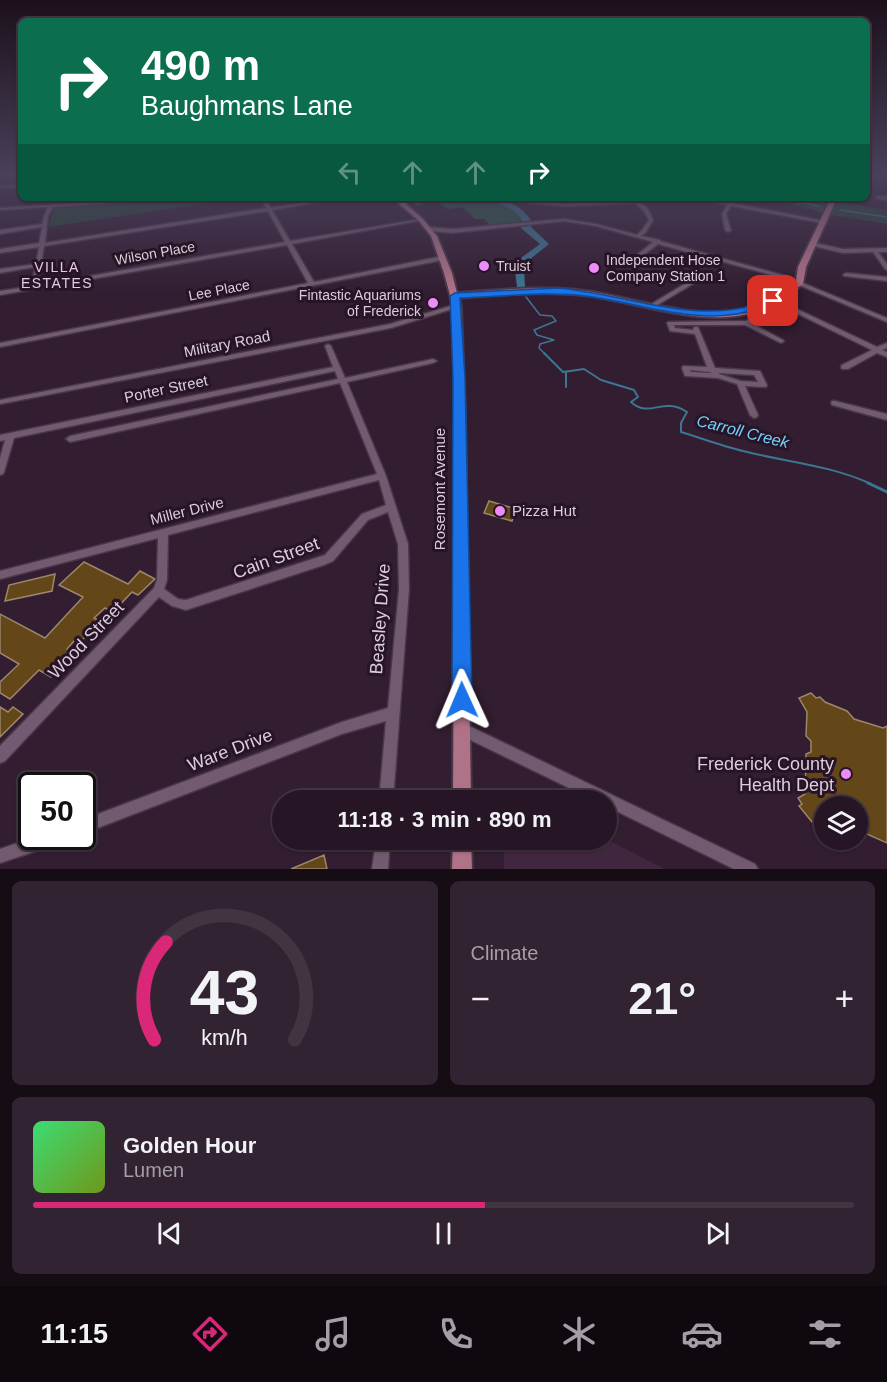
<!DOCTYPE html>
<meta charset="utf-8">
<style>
:root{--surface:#261625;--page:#322332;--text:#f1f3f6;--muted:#a49fa7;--line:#423542;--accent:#db2777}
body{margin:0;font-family:Helvetica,sans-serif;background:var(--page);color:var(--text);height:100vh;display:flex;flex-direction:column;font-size:22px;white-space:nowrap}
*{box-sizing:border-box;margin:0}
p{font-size:20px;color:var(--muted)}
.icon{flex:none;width:33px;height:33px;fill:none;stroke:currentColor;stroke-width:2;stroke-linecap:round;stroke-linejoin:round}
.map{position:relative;height:869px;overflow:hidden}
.drawer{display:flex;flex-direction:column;gap:12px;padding:12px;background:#150c14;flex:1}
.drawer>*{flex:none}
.banner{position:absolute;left:18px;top:18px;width:852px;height:183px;border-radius:9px;box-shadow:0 2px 4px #0004,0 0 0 2px var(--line);background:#0b6e4f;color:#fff;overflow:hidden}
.controls{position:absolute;left:814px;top:796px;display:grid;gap:12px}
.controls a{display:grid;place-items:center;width:54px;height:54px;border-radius:50%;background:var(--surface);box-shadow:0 2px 4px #0004,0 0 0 2px var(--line);font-size:30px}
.speed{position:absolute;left:18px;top:772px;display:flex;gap:12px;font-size:30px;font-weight:700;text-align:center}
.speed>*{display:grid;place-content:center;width:78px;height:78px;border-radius:50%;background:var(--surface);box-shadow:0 2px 4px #0004,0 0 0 2px var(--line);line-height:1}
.speed .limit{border:3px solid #111;border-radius:9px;background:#fff;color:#111}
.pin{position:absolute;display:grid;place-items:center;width:51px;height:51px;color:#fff;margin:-26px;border-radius:12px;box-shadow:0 3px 9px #0006}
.me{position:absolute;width:66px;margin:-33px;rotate:359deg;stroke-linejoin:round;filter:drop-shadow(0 0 4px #0008)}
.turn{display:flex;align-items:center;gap:21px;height:126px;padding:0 24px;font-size:27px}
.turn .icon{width:78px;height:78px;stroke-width:2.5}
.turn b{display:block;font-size:42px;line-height:51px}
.lanes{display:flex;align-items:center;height:57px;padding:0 24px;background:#0003;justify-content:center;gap:30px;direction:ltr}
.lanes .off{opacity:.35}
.big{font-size:45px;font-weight:700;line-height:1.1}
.drawer .card{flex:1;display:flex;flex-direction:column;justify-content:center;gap:9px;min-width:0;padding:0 21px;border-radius:9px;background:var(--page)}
.drawer .dial{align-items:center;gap:0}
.dial svg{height:156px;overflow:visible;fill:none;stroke:var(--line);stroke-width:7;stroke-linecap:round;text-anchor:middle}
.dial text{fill:var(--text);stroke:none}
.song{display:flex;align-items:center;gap:18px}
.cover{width:72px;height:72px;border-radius:9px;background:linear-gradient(135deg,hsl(140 70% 55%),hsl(80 70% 35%))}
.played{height:6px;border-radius:3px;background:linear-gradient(90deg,var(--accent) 55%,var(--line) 55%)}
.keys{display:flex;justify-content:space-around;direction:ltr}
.heat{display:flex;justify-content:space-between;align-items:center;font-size:33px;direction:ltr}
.drawer .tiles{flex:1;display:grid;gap:12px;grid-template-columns:1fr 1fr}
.card:last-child{grid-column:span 2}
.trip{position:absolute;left:272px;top:790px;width:345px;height:60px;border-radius:30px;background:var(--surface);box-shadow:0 2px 4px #0004,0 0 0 2px var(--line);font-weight:700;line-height:60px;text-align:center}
.tabs{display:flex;height:96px;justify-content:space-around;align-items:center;background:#0f090f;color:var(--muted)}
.tabs .icon{width:42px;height:42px}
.tabs .selected{color:var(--accent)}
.tabs b{font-size:27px;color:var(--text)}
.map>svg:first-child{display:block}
</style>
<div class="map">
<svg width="887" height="869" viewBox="0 0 887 869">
<rect width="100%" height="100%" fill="#321d31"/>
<!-- built -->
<path fill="#40273f" d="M606,839l59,30h-161v-29z"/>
<!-- green -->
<path fill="#244836" d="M765,198h50l72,12v14l-54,-9z
M185,200l38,1 -175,26 6,-18 7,-2z"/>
<!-- forest -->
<path fill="#235c42" d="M409,198c38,0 100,-11 124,24l-42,4 -7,-7h-9l-12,-12 -15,2 -13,-8 -18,5z"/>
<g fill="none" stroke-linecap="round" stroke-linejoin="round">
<!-- stream-far2 -->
<path stroke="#3c7691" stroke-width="1.5" d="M799,202l20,4
M840,210l47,7
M526,297l14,18 12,1 4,5 -22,9 3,5 17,5 -14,4 -1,4 6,6"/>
<!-- stream-far1 -->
<path stroke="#3c7691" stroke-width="2" d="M544,353l19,19 21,-3 17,11 33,10 4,7 -7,5c18,17 32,-6 56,10l-6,11v9c20,6 41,14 62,19 43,11 87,14 128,33
M566,372v15"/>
<!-- stream -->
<path stroke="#3c7691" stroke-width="3" d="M868,483l19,9"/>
<!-- river -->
<path fill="#3c7691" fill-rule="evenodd" d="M486,198c21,0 38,8 47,27l-2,2 18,17 -25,20 1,25 -8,-2 -3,-24 26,-19 -18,-15 -1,-2 3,-3 -4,-8 -9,-7z
M771,198h18l14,4 -4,2z"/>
</g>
<!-- building -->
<path fill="#644718" stroke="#9a876c" stroke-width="1.5" d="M489,501l27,8 -4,12 -28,-8z
M84,562l44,22 12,-13 15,8 -17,16 -6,-3 -19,20 -8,-4 -11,10 6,3 -20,21 -5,-2 -8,9 7,4 -23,24 -12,-7 -29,29 -10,-6v-11l19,-18 -19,-11v-39l45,24 38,-41 -24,-12z
M55,574l-3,17 -47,10 4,-16z
M811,693l5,5 4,-1 5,5 22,9 7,8 29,9 4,-2v117l-29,-13v-23h-33v18l-4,2 -6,-7 -3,2 -13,-16 3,-2 -4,-6 7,-4 1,-40 5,-2v-11l-5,-5 1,-24 -8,-14z
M0,707l8,5 5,-5 10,7 -23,23z
M324,855l3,14h-36z"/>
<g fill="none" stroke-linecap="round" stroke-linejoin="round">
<!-- minor casing -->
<g stroke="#483746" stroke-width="3">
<path id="minor" d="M21,185v2l-21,1v-2z
M878,196h9v5l-11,-3v-1z
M156,198h24l-2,1 -125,8 -5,9 -3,27 221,-35 -5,-10h4l6,10 62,-10h11l-72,12 18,31 131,-22 2,1 -131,24 22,38 129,-26 3,2 -3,2 -443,87v-4l308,-60 -21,-38 -287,50v-4l32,-5 3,-19 -35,6v-4l36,-5 3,-17 -39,6v-4l39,-6 3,-16 -42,7v-4l42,-6 2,-8 4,-9 -48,3v-2zM268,211l17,31 -247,43 6,-39z
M195,198h35l-2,1h-31z
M671,198h33l24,5 2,-1 2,1 92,18v1l-2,1 -91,-17 -5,8 5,16 -3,2 -3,-2 -3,-16 5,-9 -30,-6 -57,3 8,7 5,11 -7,12 -5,4 19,4v1l126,35 101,42v4l-105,-44 -124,-34 -22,17h-4v-2l21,-17 -57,-16 -32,-5 -111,12 -24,-2 -3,-2 3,-2 24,2 111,-10 32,5 41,11 5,-5 7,-10 -5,-9 -9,-8 -69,3 -38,-3 -2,-1 2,-1 38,3 67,-4 2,-1 2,1z
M811,242l32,7 44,-1v4h-9l9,12v6l-2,-1 -12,-17 -30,1 -34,-8v-2z
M677,273l24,6 -47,28h-4l-1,-1 4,-3 38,-23 -14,-5z
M846,273l41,4v4l-43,-5 -1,-1z
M457,304l2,1v2l-68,21 -391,76v-4l390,-76z
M777,307l22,3 78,37 10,-4v5l-5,2 5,2v5l-10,-4 -29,16h-6l-1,-2 1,-2 30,-15 -76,-37 -18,-2 -27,12 32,17 1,1 -3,2 -36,-18h-71l1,3 18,2 1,-3h4l17,41 45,3 7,14 -1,2 -21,-1 13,29 -1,2 -3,1 -4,-3 -13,-31 -19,-6 -33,-2 -3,-8 1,-2 24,1 -12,-33 -25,-3 -3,-8 1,-1 77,-1zM690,370l20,2 2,1 -21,-1zM719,373l35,2 4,7 -17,-1 -22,-7z
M328,344l3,2 14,32 88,-19 4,2 -4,2 -86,19 39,94 22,68 1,45 -16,212h-14l7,-80 -44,13 -260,100v-14l260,-98 46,-14 11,-119 -1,-45 -10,-32 -20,8 -35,41 -9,4 -138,45 -14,-4 -13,-9 -154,164 -5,2v-17l154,-158 3,-8 1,-42 -158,41v-8l377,-97 -37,-91 -270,59 -4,-3 4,-3 268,-57 -3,-8 -321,67 -10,34 -1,2 -3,1v-17l5,-18 -5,1v-6l333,-68 -8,-21zM379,480l7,25 -24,9 -37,41 -139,45 -8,-1 -14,-10 3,-9 1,-45z
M832,401h3l52,13v6l-55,-15 -1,-2z
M463,723l292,141 3,5h-24l-128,-63v-5h-10l-138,-67 -1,-5 1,-5z
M35,837h29l-2,5 -5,2 -57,19v-14z
M376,840h14l-2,29h-16z"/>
</g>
<!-- major casing -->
<g stroke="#483746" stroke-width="4">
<path id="major" d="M392,198h7l24,21 14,17 15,37 5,20c43,-3 87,-8 129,-2 59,8 126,38 184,9 10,-5 18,-13 26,-19l2,-14 33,-69h6l-31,69 -3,17c-9,6 -17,14 -26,19 -62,33 -131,-1 -194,-8 -41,-4 -83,-1 -124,3l2,8 4,108 6,387h-18l2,-387 -2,-108 -9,-33 -13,-37 -12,-15z
M453,840h18l1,29h-20z"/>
</g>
<!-- highway casing -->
<g stroke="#483746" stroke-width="3">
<path id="highway" d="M0,174h21v2l-21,1z
M397,198h6l4,6 -5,1z"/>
</g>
<!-- minor -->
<use href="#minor" fill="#725b71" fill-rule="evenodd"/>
<!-- major -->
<use href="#major" fill="#b07287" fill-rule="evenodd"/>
<!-- highway -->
<use href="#highway" fill="#d98295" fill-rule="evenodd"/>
</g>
<!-- sky -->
<linearGradient id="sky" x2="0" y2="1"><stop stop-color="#1c101b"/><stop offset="0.59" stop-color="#49405a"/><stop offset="1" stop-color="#49405a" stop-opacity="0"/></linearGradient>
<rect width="887" height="295" fill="url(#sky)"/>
<!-- route -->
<path fill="#1a73e8" stroke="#114b97" stroke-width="1.5" d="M558,288c60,5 124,32 184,20 11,-3 21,-8 31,-10l6,3c-6,4 -14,6 -21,8 -58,19 -116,-6 -173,-13 -41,-5 -84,1 -125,2l5,80 7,322 -3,7 -7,3 -7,-3 -3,-7 1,-322 -3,-82 5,-3z"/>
<!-- markers -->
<g fill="#ed8cf9" stroke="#271427" stroke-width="2">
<circle cx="484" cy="266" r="6"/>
<circle cx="594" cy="268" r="6"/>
<circle cx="433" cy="303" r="6"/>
<circle cx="500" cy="511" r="6"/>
<circle cx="846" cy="774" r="6"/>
</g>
<g text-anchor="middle" stroke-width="6" stroke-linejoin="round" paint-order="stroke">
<!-- far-street labels -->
<g font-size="14" fill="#dbcdd9" stroke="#271427">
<text transform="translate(155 253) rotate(-10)" y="5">Wilson Place</text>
<text transform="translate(219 290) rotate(-11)" y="5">Lee Place</text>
</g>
<!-- far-poi labels -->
<g font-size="14" fill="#dbcdd9" stroke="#271427" text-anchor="start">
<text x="606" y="265">Independent Hose<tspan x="606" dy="16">Company Station 1</tspan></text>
<text x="496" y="271">Truist</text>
<text x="421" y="300" text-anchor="end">Fintastic Aquariums<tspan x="421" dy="16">of Frederick</tspan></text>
</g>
<!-- far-neighbourhood labels -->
<g font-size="14" letter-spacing="1.5" fill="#e6cae3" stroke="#271427">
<text x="57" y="272">VILLA<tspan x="57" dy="16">ESTATES</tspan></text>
</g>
<!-- street labels -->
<g font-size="15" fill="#dbcdd9" stroke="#271427">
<text transform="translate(227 344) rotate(-11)" y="5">Military Road</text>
<text transform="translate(166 389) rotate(-12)" y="5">Porter Street</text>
<text transform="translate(440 489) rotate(-90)" y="5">Rosemont Avenue</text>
<text transform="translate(187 511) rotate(-14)" y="5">Miller Drive</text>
</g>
<!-- poi labels -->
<g font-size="15" fill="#dbcdd9" stroke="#271427" text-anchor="start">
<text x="512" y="516">Pizza Hut</text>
</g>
<!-- water labels -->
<g font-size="16" font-style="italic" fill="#76cff9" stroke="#271427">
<text transform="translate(743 431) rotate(14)" y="6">Carroll Creek</text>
</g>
<!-- near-street labels -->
<g font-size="18" fill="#dbcdd9" stroke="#271427">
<text transform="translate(276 558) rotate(-20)" y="6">Cain Street</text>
<text transform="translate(380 619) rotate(-86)" y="6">Beasley Drive</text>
<text transform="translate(86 640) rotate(-46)" y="6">Wood Street</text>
<text transform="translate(230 750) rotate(-21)" y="6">Ware Drive</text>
</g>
<!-- near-poi labels -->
<g font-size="18" fill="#dbcdd9" stroke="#271427" text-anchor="end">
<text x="834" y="770">Frederick County<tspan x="834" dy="21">Health Dept</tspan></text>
</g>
</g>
</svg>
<div class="controls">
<a><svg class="icon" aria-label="layers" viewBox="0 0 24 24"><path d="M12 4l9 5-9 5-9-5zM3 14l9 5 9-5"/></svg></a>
</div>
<div class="speed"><div class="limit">50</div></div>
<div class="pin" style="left:773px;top:301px;background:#d93025"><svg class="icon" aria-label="arrive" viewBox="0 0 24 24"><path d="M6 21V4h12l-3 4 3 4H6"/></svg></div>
<svg class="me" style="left:462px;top:700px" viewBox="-20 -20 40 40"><path d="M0-17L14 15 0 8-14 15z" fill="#1a73e8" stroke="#fff" stroke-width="4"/></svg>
<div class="trip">11:18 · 3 min · 890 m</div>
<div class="banner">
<div class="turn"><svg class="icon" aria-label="right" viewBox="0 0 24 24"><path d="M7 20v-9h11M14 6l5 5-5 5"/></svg><div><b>490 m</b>Baughmans Lane</div></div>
<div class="lanes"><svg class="icon off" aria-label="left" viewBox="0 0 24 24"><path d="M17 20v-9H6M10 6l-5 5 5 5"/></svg><svg class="icon off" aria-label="ahead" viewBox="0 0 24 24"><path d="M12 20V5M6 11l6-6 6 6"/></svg><svg class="icon off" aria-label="ahead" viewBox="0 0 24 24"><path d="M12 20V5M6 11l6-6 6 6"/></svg><svg class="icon" aria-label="right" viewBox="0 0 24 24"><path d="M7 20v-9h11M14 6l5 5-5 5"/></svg></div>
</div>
</div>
<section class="drawer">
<div class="tiles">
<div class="card dial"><svg viewBox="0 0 100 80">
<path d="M14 69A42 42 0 1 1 86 69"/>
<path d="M14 69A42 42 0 0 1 20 19" stroke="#db2777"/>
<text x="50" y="56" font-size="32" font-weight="700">43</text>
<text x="50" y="72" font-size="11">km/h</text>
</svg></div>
<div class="card"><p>Climate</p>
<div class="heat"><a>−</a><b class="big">21°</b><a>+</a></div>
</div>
<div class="card">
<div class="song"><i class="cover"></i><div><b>Golden Hour</b><p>Lumen</p></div></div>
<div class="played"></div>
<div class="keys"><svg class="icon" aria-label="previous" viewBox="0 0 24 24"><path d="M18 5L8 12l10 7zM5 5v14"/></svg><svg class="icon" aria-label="pause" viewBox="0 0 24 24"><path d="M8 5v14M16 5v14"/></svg><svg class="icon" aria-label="next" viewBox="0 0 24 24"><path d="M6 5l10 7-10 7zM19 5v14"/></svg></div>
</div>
</div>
</section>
<nav class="tabs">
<b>11:15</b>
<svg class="icon selected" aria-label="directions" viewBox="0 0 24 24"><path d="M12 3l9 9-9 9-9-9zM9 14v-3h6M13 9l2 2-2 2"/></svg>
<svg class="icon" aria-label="music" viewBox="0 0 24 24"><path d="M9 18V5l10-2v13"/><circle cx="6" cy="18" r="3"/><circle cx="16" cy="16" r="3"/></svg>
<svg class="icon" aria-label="phone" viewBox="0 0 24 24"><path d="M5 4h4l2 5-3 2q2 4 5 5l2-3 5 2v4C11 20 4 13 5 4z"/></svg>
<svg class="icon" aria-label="climate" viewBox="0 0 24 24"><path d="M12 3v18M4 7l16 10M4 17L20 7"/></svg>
<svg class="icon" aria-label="car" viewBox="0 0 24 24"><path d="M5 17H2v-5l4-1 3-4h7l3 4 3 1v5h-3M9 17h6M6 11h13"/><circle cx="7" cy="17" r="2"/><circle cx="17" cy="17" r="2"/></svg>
<svg class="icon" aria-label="filters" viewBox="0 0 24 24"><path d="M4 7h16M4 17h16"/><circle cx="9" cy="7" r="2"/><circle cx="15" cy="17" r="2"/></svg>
</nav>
